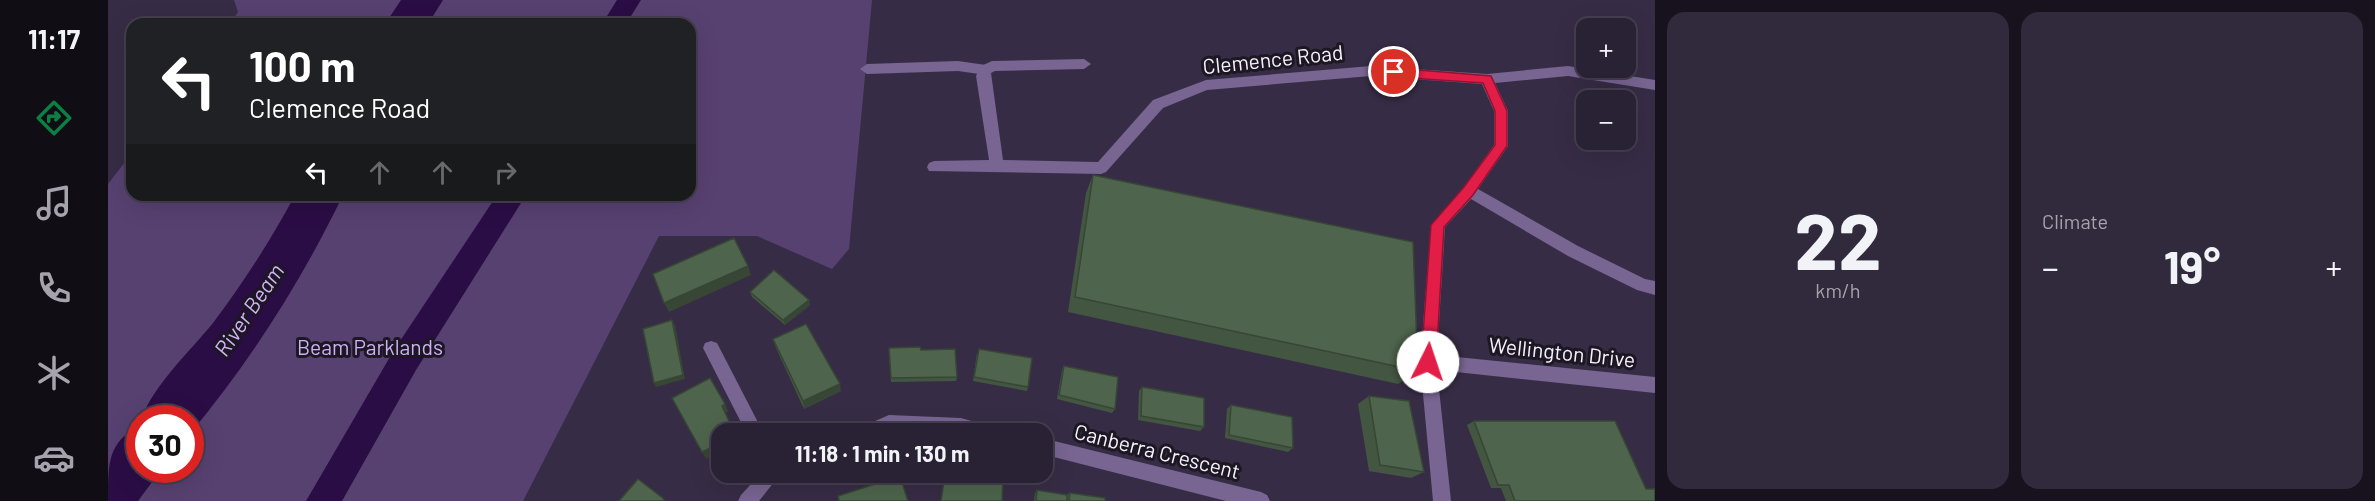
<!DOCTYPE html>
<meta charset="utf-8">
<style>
:root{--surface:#292134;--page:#31293c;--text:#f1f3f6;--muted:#a5a3ac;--line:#453e4f;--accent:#0b8043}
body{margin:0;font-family:Barlow,sans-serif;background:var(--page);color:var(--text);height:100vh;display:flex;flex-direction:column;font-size:22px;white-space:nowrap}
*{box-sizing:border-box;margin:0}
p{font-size:20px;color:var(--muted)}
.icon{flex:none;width:33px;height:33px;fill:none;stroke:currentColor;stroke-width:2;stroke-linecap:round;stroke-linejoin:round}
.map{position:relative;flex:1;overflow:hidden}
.sheet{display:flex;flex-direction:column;gap:12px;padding:12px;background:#17121d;width:720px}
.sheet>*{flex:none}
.banner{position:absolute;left:18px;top:18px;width:570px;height:183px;border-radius:18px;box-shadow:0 6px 24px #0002,0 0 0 2px var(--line);background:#202124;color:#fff;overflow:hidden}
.buttons{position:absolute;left:1468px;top:18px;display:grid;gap:12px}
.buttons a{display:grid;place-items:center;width:60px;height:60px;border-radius:12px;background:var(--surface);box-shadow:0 6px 24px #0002,0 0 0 2px var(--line);font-size:30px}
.speed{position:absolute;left:18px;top:405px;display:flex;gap:12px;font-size:30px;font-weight:700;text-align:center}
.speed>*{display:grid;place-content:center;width:78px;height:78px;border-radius:50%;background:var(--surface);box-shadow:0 6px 24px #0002,0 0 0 2px var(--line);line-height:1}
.speed .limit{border:9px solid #d22;background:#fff;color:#111}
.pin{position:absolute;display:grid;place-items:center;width:51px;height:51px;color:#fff;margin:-26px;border:3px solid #fff;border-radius:50%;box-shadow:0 2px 6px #0007}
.me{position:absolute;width:66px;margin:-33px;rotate:4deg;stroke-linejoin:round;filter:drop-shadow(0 0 4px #0008)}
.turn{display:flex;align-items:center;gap:21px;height:126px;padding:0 24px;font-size:27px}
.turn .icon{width:78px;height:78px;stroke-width:2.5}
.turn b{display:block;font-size:42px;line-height:51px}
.lanes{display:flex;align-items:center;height:57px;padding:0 24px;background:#0003;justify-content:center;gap:30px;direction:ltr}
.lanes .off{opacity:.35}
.big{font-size:45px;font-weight:700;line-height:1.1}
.sheet .widget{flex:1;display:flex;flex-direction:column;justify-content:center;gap:9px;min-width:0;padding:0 21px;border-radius:18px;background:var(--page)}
.sheet .dial{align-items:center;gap:0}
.dial b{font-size:78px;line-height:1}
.heat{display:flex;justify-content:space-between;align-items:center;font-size:33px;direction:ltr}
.sheet .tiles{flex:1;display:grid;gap:12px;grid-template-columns:repeat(2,1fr)}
.trip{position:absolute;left:603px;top:423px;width:342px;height:60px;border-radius:18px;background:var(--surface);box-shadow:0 6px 24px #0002,0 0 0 2px var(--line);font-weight:700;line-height:60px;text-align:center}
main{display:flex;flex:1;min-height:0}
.menu{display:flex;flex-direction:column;width:108px;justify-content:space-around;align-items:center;background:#100d15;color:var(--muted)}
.menu .icon{width:42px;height:42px}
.menu .selected{color:var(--accent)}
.menu b{font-size:27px;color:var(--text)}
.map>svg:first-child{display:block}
</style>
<main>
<nav class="menu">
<b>11:17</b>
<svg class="icon selected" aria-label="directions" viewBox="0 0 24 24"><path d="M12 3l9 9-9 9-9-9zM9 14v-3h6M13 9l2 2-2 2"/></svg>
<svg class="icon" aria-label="music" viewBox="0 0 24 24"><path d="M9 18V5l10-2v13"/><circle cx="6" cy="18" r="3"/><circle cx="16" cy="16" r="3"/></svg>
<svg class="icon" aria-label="phone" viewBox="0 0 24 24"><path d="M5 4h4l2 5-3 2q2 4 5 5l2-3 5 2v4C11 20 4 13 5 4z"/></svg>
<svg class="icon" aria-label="climate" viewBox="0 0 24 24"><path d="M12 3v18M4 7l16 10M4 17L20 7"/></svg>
<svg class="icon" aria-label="car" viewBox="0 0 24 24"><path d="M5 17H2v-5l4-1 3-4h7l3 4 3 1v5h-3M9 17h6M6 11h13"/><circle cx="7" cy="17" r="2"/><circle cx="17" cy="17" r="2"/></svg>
</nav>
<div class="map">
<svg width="1547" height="501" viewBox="0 0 1547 501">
<rect width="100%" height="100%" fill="#372c45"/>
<!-- green -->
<path fill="#574171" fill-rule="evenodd" d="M126,0h638l-23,249 -17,20 -75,-33h-98l-136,265h-415v-317l24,-31v42h558v-171h-460l8,-12zM32,418h50v52h-50z"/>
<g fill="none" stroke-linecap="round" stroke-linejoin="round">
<!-- canal -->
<path fill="#2b0d45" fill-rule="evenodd" d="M509,0h24l-15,24h-24z
M389,195h29l-110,175 -74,131h-36l88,-151z"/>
<!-- river -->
<path fill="#2b0d45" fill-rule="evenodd" d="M293,0h42l-15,24h-43z
M187,195h48c-42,87 -92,165 -153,239v-16h-48c10,-31 49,-68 71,-95 30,-40 58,-83 82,-128z
M32,425v45h21l-23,31h-30c0,-40 0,-58 32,-76z"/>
<!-- lane -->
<path fill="#786592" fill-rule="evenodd" d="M850,61l28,4 7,5 -7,5 -28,-4 -91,3 -7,-5 7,-5z"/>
<!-- street -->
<path fill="#786592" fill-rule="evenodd" d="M976,59l7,5 -7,5 -89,2 -4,2 12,87 95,2 55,-62 53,-20 165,-14 116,8 81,-8 87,14v10l-87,-14 -73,7 13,28v35l-30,43 100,57 67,33 10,2v14l-18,-5 -69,-34 -97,-57 -26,28 -8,128 218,22v16l-218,-23 14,131h-18l-13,-139 11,-137 33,-38 30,-42v-34l-12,-27 -111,-8 -164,14 -44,18 -57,64 -5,2 -172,-3 -2,-4 2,-4 5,-2 55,-1 -13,-84 5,-10 11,-5z
M603,341l6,2 47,91h-17l-44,-86 2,-5z
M781,415l72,3 35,10 2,6 -108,-3 -5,3h-28l2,-6z
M934,438l219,54 6,3 3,6h-44l-184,-47z
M654,472h20l-23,29h-21l3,-6z"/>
</g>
<!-- wall -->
<path fill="#435641" d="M985,175l325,196 -20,13 -330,-72 18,-119z
M642,292l60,13 -25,20 -33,-28z
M665,339l68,52 -37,18 -28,-61z
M813,350l36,27 -1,4 -65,1 -2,-30z
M869,353l51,34 -1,4 -54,-10z
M956,366l51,43 -3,4 -55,-14 5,-29z
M1034,387l62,40 -4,4 -62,-11 1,-29z
M1261,396l55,76 -13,6 -42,-7 -11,-67z
M1123,405l62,43 -5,4 -63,-14 2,-29z
M1366,421l172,68 9,12h-149l-5,-13h-10l-24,-63z
M929,490l30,5 3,-2 35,8h-71l1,-8z"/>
<!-- shaded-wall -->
<path fill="#374635" d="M640,266l3,9 -82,37 -5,-9z
M701,300l1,5 -25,20 -2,-5z
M564,320l3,5 10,54 -29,8 -2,-4z
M732,384l1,7 -37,18 -1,-8z
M617,404l3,7 -2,2 -4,-7z
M614,443v8l-16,8 -4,-7z"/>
<!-- building -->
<path fill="#4e644c" stroke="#374635" stroke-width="1.5" d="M985,175l320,67 5,129 -343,-74z
M626,238l14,28 -84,37 -11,-29z
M666,270l35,30 -26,20 -33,-28z
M564,320l11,55 -29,8 -11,-54z
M698,324l34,60 -37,17 -30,-62z
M812,347l1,3 34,-1 2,28 -66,1 -2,-30z
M871,349l53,9 -4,29 -54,-10z
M956,366l54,11 -3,32 -56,-14z
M602,378l15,26 -3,2 13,28h-13v9l-20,9 -30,-54z
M1034,387l62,11v29l-63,-11z
M1261,396l40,5 15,71 -44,-7z
M1123,405l61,12 1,31 -64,-13z
M1366,421h141l31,68h9v12h-140l-6,-16h-11z
M837,474l58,5 -1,22h-61z
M792,476l8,25h-69l-1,-5z
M530,479l26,20 -1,2h-44z
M929,490l30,5v6h-31z
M962,493l35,5v3h-36z"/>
<!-- route -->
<path fill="#e11d48" stroke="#92132f" stroke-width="1.5" d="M1286,68l97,8 16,35v35l-34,49 -29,32 -8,135 -3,5 -5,2 -5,-2 -2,-5 10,-137 33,-38 31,-42v-34l-12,-28 -89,-6 -6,-5z"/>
<g text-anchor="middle" stroke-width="6" stroke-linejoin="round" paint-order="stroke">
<!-- street labels -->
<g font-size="21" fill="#f6f2fd" stroke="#1c1722">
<text transform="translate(1165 60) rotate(-6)" y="7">Clemence Road</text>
<text transform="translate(1454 353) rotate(6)" y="7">Wellington Drive</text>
<text transform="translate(1049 452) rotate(14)" y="7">Canberra Crescent</text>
</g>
<!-- park labels -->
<g font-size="21" fill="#cdaff6" stroke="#1c1722">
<text x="262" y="355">Beam Parklands</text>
</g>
<!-- water labels -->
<g font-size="22" font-style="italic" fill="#d1b3fa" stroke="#1c1722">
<text transform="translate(141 310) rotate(-56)" y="8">River Beam</text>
</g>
</g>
</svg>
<div class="buttons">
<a>+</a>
<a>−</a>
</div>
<div class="speed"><div class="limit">30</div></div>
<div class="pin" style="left:1286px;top:72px;background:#d93025"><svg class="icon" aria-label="arrive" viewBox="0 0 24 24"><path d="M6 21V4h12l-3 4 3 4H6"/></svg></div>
<svg class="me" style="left:1320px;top:362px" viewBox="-20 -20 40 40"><circle r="19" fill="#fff"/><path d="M0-13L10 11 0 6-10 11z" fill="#e11d48"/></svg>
<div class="trip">11:18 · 1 min · 130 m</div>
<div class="banner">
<div class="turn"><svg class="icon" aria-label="left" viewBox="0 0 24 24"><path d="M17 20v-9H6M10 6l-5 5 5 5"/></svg><div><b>100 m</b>Clemence Road</div></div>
<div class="lanes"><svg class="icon" aria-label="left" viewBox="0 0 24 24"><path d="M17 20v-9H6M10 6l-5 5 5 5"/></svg><svg class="icon off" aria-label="ahead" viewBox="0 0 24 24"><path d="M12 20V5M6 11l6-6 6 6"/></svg><svg class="icon off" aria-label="ahead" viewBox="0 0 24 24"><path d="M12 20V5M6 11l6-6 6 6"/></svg><svg class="icon off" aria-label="right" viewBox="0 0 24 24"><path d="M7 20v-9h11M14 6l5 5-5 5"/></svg></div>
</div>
</div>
<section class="sheet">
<div class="tiles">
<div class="widget dial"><b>22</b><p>km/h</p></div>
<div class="widget"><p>Climate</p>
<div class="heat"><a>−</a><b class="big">19°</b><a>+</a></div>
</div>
</div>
</section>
</main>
